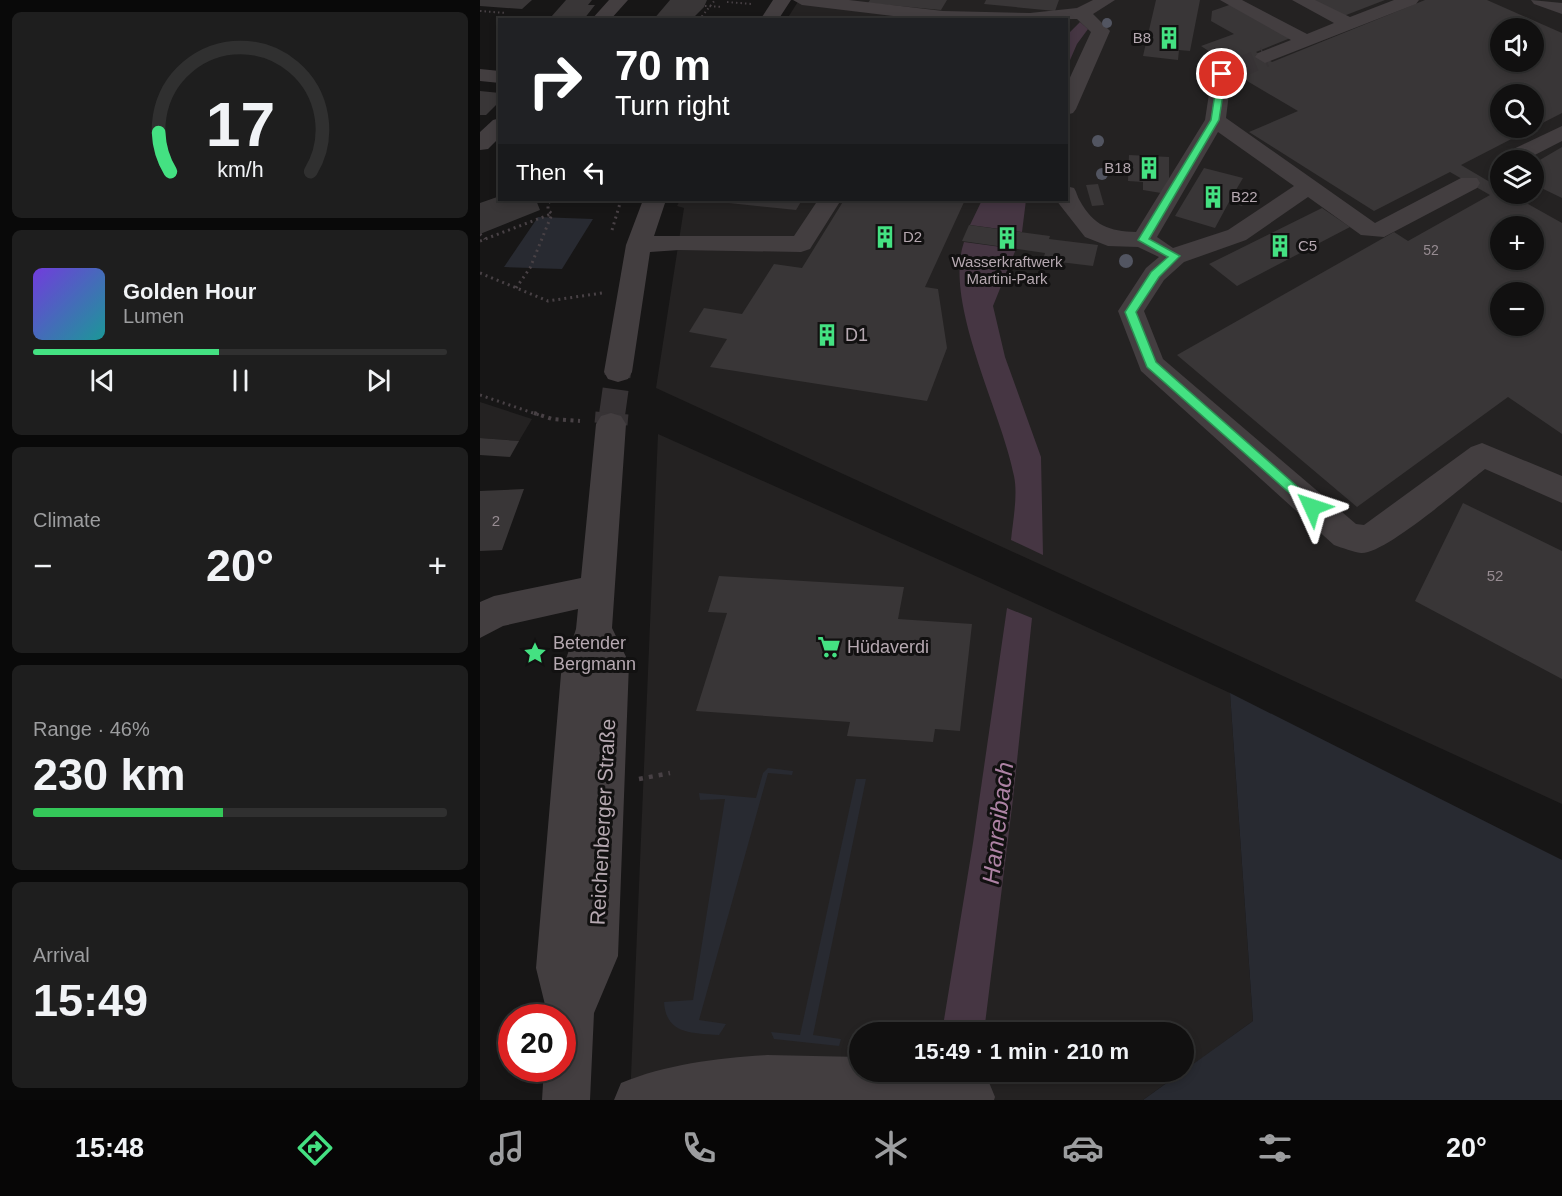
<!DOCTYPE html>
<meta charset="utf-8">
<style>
:root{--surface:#111010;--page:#1e1e1e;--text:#f1f3f6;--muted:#9c9d9f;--line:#303030;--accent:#44e182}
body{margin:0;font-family:Arial,sans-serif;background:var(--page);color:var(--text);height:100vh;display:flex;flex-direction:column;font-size:22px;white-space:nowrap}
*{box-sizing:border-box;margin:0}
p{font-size:20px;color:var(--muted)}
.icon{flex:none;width:33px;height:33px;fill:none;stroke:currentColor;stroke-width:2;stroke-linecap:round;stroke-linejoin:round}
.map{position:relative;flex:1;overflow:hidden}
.drawer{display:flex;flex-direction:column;gap:12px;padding:12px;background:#090909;width:480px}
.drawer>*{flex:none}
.guide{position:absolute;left:18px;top:18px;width:570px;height:183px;border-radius:0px;box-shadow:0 3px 9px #0003,0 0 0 2px var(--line);background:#202124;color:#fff;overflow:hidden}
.fabs{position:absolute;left:1010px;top:18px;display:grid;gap:12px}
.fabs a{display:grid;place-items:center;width:54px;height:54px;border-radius:50%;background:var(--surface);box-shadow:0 3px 9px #0003,0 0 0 2px var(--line);font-size:30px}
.speed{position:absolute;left:18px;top:1004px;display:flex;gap:12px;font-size:30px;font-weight:700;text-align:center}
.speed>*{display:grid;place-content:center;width:78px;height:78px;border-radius:50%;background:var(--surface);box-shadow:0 3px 9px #0003,0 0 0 2px var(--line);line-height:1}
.speed .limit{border:9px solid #d22;background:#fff;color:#111}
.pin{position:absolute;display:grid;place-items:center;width:51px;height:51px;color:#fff;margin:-26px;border:3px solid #fff;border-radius:50%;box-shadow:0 2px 6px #0007}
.me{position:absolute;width:66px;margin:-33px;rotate:312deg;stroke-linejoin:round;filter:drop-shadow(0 0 4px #0008)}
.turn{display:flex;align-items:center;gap:21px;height:126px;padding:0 18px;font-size:27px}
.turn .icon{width:78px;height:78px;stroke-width:2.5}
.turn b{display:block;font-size:42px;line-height:51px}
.then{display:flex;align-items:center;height:57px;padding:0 18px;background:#0003;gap:12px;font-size:22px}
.big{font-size:45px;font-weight:700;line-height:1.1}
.drawer .tile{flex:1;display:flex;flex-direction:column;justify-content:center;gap:9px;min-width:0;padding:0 21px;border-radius:9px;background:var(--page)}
.drawer .dial{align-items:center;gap:0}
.dial svg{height:156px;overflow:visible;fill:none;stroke:var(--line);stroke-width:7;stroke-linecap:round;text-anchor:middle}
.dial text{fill:var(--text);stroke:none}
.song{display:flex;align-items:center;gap:18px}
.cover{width:72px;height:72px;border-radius:9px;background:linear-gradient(135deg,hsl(260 70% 55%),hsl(180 70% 35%))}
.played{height:6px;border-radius:3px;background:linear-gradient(90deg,var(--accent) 45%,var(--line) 45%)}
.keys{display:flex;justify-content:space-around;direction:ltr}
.heat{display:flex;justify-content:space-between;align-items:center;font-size:33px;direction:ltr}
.charge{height:9px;border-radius:4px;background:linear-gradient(90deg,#34c759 46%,var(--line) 0)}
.trip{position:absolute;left:369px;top:1022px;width:345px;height:60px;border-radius:30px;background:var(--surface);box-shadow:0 3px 9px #0003,0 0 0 2px var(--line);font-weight:700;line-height:60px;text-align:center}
.tabs{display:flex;height:96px;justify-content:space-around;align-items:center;background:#070606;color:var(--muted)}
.tabs .icon{width:42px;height:42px}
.tabs .on{color:var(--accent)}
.tabs b{font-size:27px;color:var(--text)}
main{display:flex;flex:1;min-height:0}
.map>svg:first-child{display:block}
</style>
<main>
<section class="drawer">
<div class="tile dial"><svg viewBox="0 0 100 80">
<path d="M14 69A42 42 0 1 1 86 69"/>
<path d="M14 69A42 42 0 0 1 8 49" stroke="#44e182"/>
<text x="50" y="56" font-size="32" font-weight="700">17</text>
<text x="50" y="72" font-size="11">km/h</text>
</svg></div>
<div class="tile">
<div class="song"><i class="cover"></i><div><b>Golden Hour</b><p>Lumen</p></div></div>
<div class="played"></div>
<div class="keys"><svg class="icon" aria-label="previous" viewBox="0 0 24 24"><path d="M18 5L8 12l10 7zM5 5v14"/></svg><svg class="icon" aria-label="pause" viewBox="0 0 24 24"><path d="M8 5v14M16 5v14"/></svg><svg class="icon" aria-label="next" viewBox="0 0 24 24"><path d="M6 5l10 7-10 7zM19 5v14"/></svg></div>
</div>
<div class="tile"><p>Climate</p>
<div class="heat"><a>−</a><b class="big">20°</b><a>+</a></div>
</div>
<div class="tile"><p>Range · 46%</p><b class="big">230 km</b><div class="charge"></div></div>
<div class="tile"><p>Arrival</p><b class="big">15:49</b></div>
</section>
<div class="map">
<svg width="1082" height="1100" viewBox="0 0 1082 1100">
<rect width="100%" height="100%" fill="#171616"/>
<!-- built -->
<path fill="#242222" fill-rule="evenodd" d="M319,0h763v804l-906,-416 28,-180 -7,-2 3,-6h386v-180l-279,-1zM1020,28h33v34h-33zM1020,94h33v34h-33zM1020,160h33v34h-33zM1020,226h33v34h-33zM1020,292h33v34h-33z
M0,402l52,17 -13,22 -39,-3z
M178,434l322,144 250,115 23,328 -69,50v-39h-324v39h323l-40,29h-513z"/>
<!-- green -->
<path fill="#282a31" d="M58,217l55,2 -31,50 -58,-2z
M750,693l332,167v240h-419l110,-79z
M288,768l25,3 -1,4 -24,-2 -69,247 27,4 -7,11c-26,-2 -53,0 -55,-33l29,-2 32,-201 -25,1 -1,-7 57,5 7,-25z
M376,779h10l-53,256 28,4 -2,7 -65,-7 -3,-7 29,3z"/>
<!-- water -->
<path fill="#463643" d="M600,22l8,7 -11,15 -10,23v-32z
M502,200h44l-4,32 -52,-7z
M484,242l52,7 -23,57 12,51 36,100 2,98 -32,-15c2,-20 7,-45 3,-64 -12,-64 -71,-173 -50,-234z
M527,608l25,10 -19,181 -29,233h-42l31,-189z"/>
<!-- building -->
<path fill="#393637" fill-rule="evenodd" d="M0,0h52l-10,9 -42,-3z
M86,0h26l-4,5h7l-11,14 -39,1 6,-3z
M190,0h37l-3,7 -13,13h-38z
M390,0h77l-6,10 -73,-7z
M506,0h73l-4,11 -71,-7z
M676,0h44l-10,51 -11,-1 -1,10 -35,-4z
M825,0h80l-44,17z
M945,0h62l75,33v80l-101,52 39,23v6h10l52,29v211l-54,-37 -151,110 -180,-152 217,-123 14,9 82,-46 -40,-23 -76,39 -125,-79 49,-21 -61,-36 5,-2 -41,-27 33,-12 -23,-13 1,-10 20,-7 61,33 -37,15 16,10zM1020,28h33v34h-33zM1020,94h33v34h-33zM1020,226h33v34h-33zM1020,292h33v34h-33z
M0,91l20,2v8l-14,14h-6z
M1082,147v51l-29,-14v-20z
M649,155l40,2v22l-8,14 -18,-3v-8l-15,-1z
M724,168l39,10 -10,17 14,4 -5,7 -13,-4 -14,26 -40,-12z
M618,184l6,21 -12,1 -6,-21z
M20,196v4h36l4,10 -60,24v-31z
M221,200h101l-6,10z
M364,200h121l-40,87 13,2 9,59 -20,53 -217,-34 17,-28 -38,-7 15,-24 38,6 32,-50 28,4z
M842,208l28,19 -113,59 -28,-22z
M489,225l81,11 -1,3 49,6 -5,21 -50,-6 2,-7 -83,-12z
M0,438l39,3 -9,16 -30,-2z
M44,489l-22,61 -22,1v-60z
M983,503l99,48v128l-147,-78z
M239,576l185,11 -6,32 74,5 -12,107 -25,-2 -2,13 -86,-6 3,-14 -154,-11 31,-98 -19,-1z"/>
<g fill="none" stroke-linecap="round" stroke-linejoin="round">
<!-- minor-tunnel-far2 -->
<path stroke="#373335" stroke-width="20" stroke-dasharray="20 10" stroke-linecap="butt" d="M756,69l29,-12"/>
<!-- minor-tunnel-far1 -->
<path stroke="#373335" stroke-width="26" stroke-dasharray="26 13" stroke-linecap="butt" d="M132,415l6,-43"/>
<!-- minor-tunnel -->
<path stroke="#373335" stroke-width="33" stroke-dasharray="33 16" stroke-linecap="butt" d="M131,424l1,-11"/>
<!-- path-far3 -->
<path stroke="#484145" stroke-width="2" stroke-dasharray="1.5 3" stroke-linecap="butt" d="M247,2l24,2
M225,6l18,1
M0,11l26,2
M219,20l16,-20"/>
<!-- path-far2 -->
<path stroke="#484145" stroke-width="3" stroke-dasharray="2 4" stroke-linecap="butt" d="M132,230l9,-30
M0,234l5,5
M0,241l71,-27
M0,273l68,28 54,-8
M36,288l14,-20 22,-54 -4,-4v-7l4,-3
M0,395l59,20"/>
<!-- path-far1 -->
<path stroke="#484145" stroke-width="4" stroke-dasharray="3 4.5" stroke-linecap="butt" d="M54,413l18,6 28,2"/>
<!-- path -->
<path stroke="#484145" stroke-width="4.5" stroke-dasharray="4 6" stroke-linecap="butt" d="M159,779l31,-6"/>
<!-- minor -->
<path fill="#433e40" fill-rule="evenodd" d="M129,0h19l-18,20h-19z
M293,0h18l-13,20h-18z
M313,0h56l94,11 87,2 47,-5 16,-8h22l-22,14 17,17 -34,78 -3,4 -7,2v-29l25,-54 -14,-13 -151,1 -124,-15z
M740,0h22l65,34 27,-11 -42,-23h23l35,17 44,-17h25l-3,4 -151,59 -10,-6 3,-4 33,-13z
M1051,0l31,3v11l-28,-10z
M756,63l10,6 -3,4 -12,4 -5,41 149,105 86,-45h16l3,5 -3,5 -93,49 -23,-2 -53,-38 -62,43 -62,22 -20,18 -20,31 19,48 193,165 8,1 107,-78 11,-4 80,33v27l-77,-34c-22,17 -101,86 -124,84 -8,-1 -18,-5 -27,-8l-193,-174 -23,-60 28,-43 13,-11 -21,-10 -30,-1 -23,-9 -29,-37h10v-14l8,2c3,4 3,9 6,13 14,25 29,30 56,31l69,-112 7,-46 3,-4zM738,132l76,54 -66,44 -55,18 -16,-11z
M0,69l20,2v12l-20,-2z
M20,118v19l-12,12 -8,1v-18l13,-12z
M1082,126v15l-37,19h-25v3l-2,-3 3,-5z
M163,200h23l-12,36h140l24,-36h23l-31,49 -9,3 -122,-2 -29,2 -18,120 -4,7 -10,3 -10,-3 -4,-7 22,-127z
M131,413l10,3 5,8 -14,204 17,35 -11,293 -24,57 -4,87h-48l2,-32h18v-51h-14l-12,-49 25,-294 15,-45 2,-20 -75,17 -23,12v-36l14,-6 87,-18 15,-154 5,-8z
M287,1055l93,2v14h102l26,9 7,17 -1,3h-380l7,-17c45,-19 98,-25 146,-28z"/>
</g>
<!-- trees -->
<g fill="#525561">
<circle cx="627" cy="23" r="5"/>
<circle cx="618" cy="141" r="6"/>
<circle cx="622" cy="174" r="6"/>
<circle cx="646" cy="261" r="7"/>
</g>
<!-- route -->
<path fill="#44e182" stroke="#2c9254" stroke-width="1.5" d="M742,72l4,2 -7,46 -70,119 31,17 -21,21 -23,35 20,50 161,142 1,3 -6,6 -165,-146 -22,-55 26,-40 17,-15 -30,-17 73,-120 7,-46z"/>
<!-- icons -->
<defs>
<g id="building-bare" transform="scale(1.8)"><path d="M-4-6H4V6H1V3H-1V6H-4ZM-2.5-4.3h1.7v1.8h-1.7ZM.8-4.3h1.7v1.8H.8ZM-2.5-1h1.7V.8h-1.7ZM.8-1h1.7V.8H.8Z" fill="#44e182" stroke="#121111" stroke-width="2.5" paint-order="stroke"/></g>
<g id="supermarket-bare" transform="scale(1.8)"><path d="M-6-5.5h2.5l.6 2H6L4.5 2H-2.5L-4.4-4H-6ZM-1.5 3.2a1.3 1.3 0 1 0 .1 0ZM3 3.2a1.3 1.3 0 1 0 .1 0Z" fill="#44e182" stroke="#121111" stroke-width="2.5" paint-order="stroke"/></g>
<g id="sight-bare" transform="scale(1.8)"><path d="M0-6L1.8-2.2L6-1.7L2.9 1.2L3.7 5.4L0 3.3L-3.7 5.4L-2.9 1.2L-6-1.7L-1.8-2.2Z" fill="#44e182" stroke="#121111" stroke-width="2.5" paint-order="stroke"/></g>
</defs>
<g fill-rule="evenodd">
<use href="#building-bare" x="689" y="38"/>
<use href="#building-bare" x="669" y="168"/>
<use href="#building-bare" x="733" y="197"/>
<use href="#building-bare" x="405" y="237"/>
<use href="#building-bare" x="527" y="238"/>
<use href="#building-bare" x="800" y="246"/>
<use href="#building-bare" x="347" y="335"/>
<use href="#supermarket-bare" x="349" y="647"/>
<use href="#sight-bare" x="55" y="653"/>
</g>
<g text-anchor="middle" stroke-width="6" stroke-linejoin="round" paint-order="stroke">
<!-- far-number labels -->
<g font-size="14" fill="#978c92">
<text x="951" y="255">52</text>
</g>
<!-- far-poi labels -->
<g font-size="15" fill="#b6a9b1" stroke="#121111" text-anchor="start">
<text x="671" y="43" text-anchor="end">B8</text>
<text x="651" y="173" text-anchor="end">B18</text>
<text x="751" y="202">B22</text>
<text x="423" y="242">D2</text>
<text x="818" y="251">C5</text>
<text x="527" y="267" text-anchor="middle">Wasserkraftwerk<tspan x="527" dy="17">Martini-Park</tspan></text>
</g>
<!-- number labels -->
<g font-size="15" fill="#978c92">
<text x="16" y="526">2</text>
<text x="1015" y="581">52</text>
</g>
<!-- poi labels -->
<g font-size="18" fill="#b6a9b1" stroke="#121111" text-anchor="start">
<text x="365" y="341">D1</text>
<text x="73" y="649">Betender<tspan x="73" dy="21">Bergmann</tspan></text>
<text x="367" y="653">Hüdaverdi</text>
</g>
<!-- near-street labels -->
<g font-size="21" fill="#b6a9b1" stroke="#121111">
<text transform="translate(123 822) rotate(-87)" y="7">Reichenberger Straße</text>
</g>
<!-- near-water labels -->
<g font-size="24" font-style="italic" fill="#ae83a5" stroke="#121111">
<text transform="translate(518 823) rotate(-83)" y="8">Hanreibach</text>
</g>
</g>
</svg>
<div class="fabs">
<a><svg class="icon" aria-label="sound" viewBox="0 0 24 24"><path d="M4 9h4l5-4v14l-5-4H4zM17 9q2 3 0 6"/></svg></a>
<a><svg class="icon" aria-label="search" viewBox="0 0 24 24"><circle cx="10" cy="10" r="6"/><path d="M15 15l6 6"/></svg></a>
<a><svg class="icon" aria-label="layers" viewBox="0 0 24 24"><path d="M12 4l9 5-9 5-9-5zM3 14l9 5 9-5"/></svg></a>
<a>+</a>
<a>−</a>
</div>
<div class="speed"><div class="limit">20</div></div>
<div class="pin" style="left:742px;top:74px;background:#d93025"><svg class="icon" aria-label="arrive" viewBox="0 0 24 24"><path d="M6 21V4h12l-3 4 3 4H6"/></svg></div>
<svg class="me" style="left:832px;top:507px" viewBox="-20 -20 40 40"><path d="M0-17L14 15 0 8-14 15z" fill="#44e182" stroke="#fff" stroke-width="4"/></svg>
<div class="trip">15:49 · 1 min · 210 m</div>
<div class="guide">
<div class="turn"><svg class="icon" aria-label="right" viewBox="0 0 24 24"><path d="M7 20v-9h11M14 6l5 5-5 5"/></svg><div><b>70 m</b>Turn right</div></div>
<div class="then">Then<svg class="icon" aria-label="left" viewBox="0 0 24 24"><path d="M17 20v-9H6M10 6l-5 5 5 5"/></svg></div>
</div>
</div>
</main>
<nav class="tabs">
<b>15:48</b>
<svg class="icon on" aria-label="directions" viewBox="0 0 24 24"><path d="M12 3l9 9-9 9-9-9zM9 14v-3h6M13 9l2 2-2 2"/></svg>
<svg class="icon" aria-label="music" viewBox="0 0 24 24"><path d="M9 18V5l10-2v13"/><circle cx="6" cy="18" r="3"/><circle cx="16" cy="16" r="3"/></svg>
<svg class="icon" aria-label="phone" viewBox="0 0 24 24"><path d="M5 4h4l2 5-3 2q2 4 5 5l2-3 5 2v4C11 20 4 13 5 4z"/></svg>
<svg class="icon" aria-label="climate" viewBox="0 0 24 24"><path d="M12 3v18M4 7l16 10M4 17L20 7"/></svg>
<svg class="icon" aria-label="car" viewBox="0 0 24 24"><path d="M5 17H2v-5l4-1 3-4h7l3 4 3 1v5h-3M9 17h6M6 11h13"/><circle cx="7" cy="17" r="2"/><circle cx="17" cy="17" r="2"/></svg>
<svg class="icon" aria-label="filters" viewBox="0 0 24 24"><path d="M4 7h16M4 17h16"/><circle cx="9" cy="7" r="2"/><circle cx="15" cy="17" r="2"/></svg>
<b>20°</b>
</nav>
